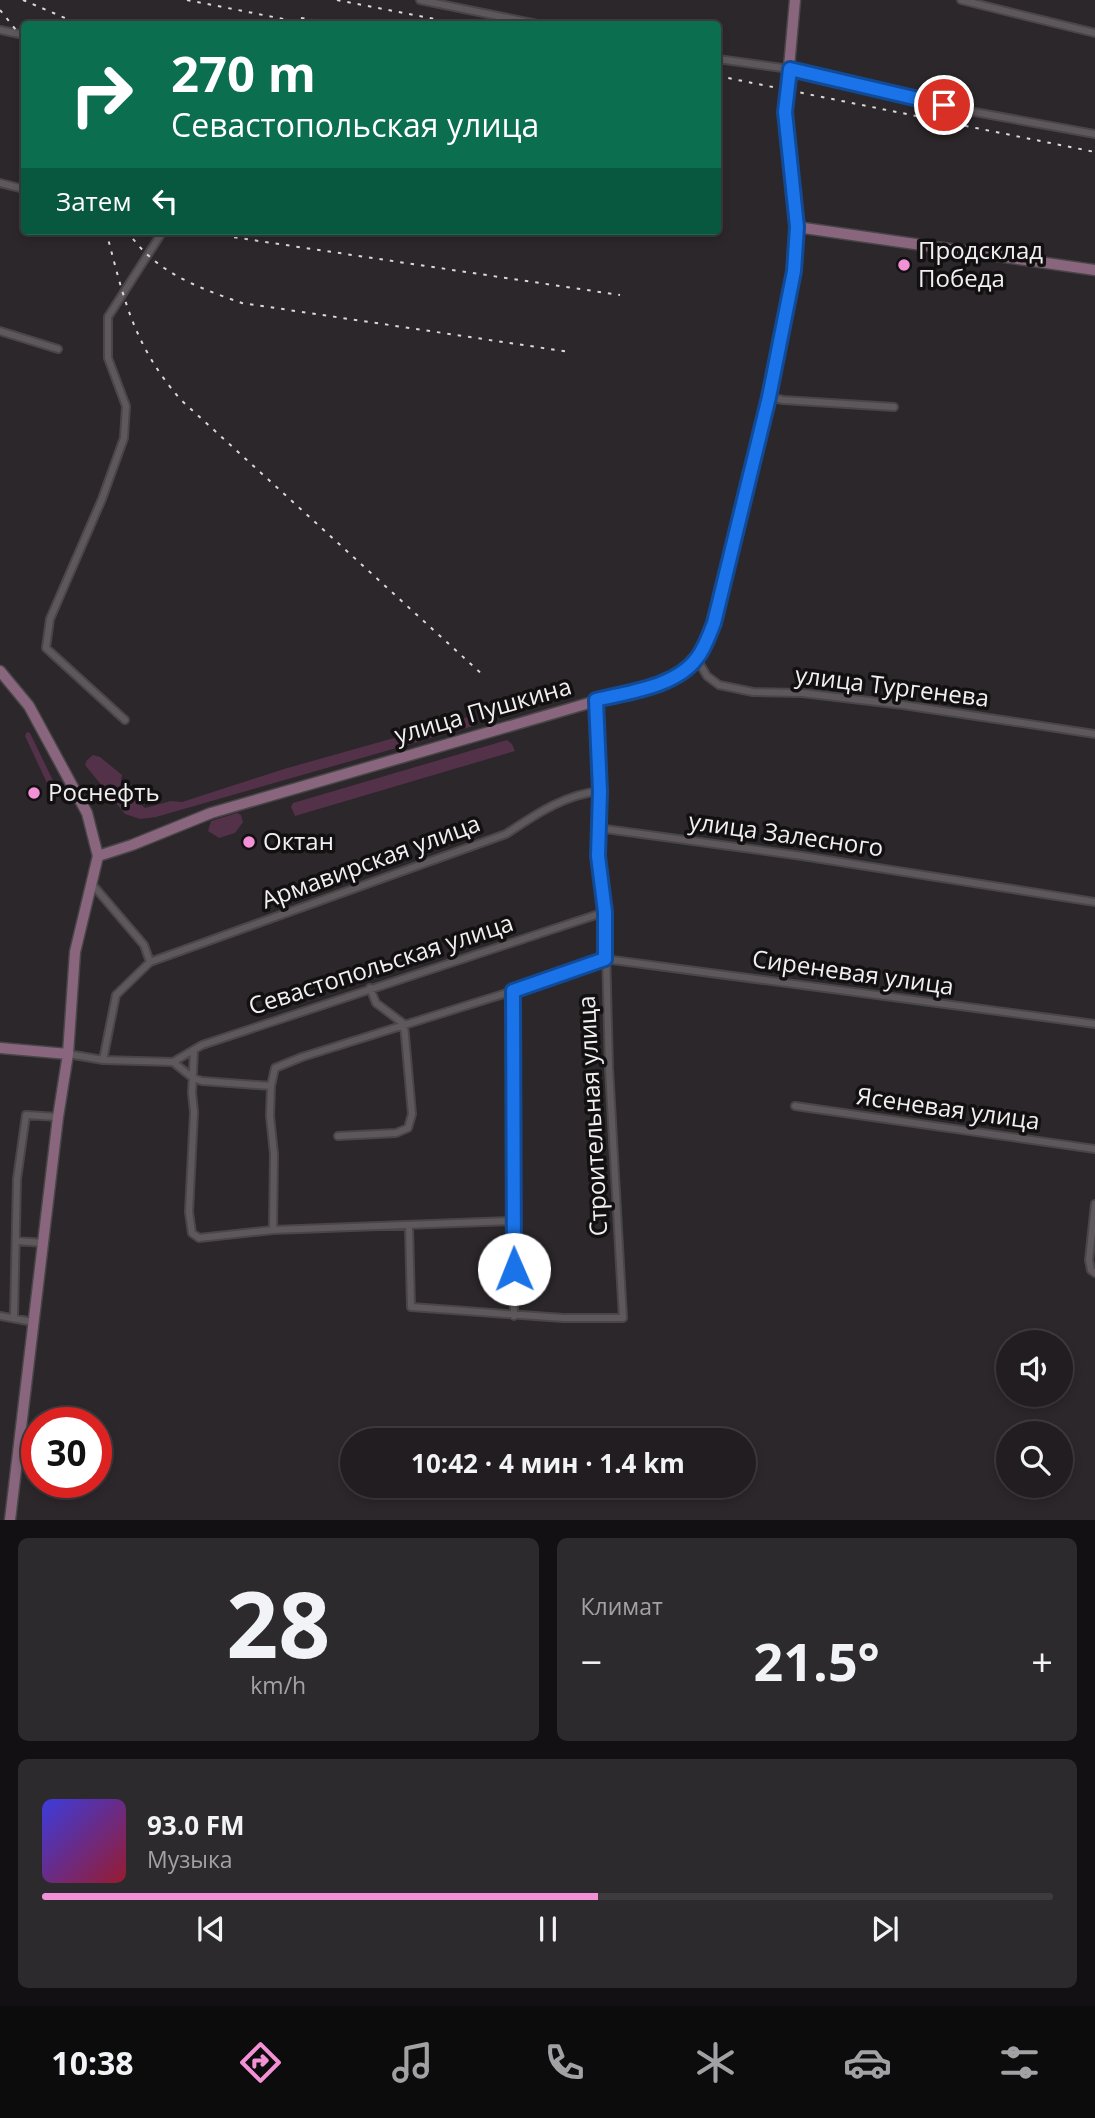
<!DOCTYPE html>
<html lang="ru">
<meta charset="utf-8">
<style>
:root{--surface:#211d20;--page:#2d2a2d;--text:#f1f3f6;--muted:#a2a2a5;--line:#3e3b3e;--accent:#f391d6}
body{margin:0;font-family:"Open Sans",sans-serif;background:var(--page);color:var(--text);height:100vh;display:flex;flex-direction:column;font-size:26px;white-space:nowrap}
*{box-sizing:border-box;margin:0}
p{font-size:23px;color:var(--muted)}
.icon{flex:none;width:38px;height:38px;fill:none;stroke:currentColor;stroke-width:2;stroke-linecap:round;stroke-linejoin:round}
.map{position:relative;height:1520px;overflow:hidden}
.details{display:flex;flex-direction:column;gap:18px;padding:18px;background:#121012;flex:1}
.details>*{flex:none}
.top-card{position:absolute;left:21px;top:21px;width:700px;height:214px;border-radius:7px;box-shadow:0 4px 10px #0003,0 0 0 2px var(--line);background:#0b6e4f;color:#fff;overflow:hidden}
.buttons{position:absolute;left:996px;top:1330px;display:grid;gap:14px}
.buttons a{display:grid;place-items:center;width:77px;height:77px;border-radius:50%;background:var(--surface);box-shadow:0 4px 10px #0003,0 0 0 2px var(--line);font-size:35px}
.speed{position:absolute;left:21px;top:1407px;display:flex;gap:14px;font-size:35px;font-weight:700;text-align:center}
.speed>*{display:grid;place-content:center;width:91px;height:91px;border-radius:50%;background:var(--surface);box-shadow:0 4px 10px #0003,0 0 0 2px var(--line);line-height:1}
.speed .limit{border:10px solid #d22;background:#fff;color:#111}
.pin{position:absolute;display:grid;place-items:center;width:60px;height:60px;color:#fff;margin:-30px;border:4px solid #fff;border-radius:50%;box-shadow:0 2px 7px #0007}
.me{position:absolute;width:77px;margin:-38px;rotate:359deg;stroke-linejoin:round;filter:drop-shadow(0 0 5px #0008)}
.turn{display:flex;align-items:center;gap:24px;height:147px;padding:0 35px;font-size:32px}
.turn .icon{width:91px;height:91px;stroke-width:2.5}
.turn b{display:block;font-size:49px;line-height:60px}
.then{display:flex;align-items:center;height:66px;padding:0 35px;background:#0003;gap:14px;font-size:26px}
.big{font-size:52px;font-weight:700;line-height:1.1}
.details .card{flex:1;display:flex;flex-direction:column;justify-content:center;gap:10px;min-width:0;padding:0 24px;border-radius:10px;background:var(--page)}
.details .dial{align-items:center;gap:0}
.dial b{font-size:91px;line-height:1}
.song{display:flex;align-items:center;gap:21px}
.cover{width:84px;height:84px;border-radius:10px;background:linear-gradient(135deg,hsl(240 70% 55%),hsl(350 70% 35%))}
.played{height:7px;border-radius:4px;background:linear-gradient(90deg,var(--accent) 55%,var(--line) 55%)}
.keys{display:flex;justify-content:space-around;direction:ltr}
.heat{display:flex;justify-content:space-between;align-items:center;font-size:38px;direction:ltr}
.details .tiles{flex:1;display:grid;gap:18px;grid-template-columns:1fr 1fr}
.card:last-child{grid-column:span 2}
.trip{position:absolute;left:340px;top:1428px;width:416px;height:70px;border-radius:35px;background:var(--surface);box-shadow:0 4px 10px #0003,0 0 0 2px var(--line);font-weight:700;line-height:70px;text-align:center}
.tabs{display:flex;height:112px;justify-content:space-around;align-items:center;background:#0d0c0d;color:var(--muted)}
.tabs .icon{width:49px;height:49px}
.tabs .selected{color:var(--accent)}
.tabs b{font-size:32px;color:var(--text)}
.map>svg:first-child{display:block}
</style>
<div class="map">
<svg width="1095" height="1520" viewBox="0 0 1095 1520">
<rect width="100%" height="100%" fill="#2c272a"/>
<!-- green -->
<path fill="#533149" d="M472,716l4,7 -3,3 -317,91 -16,2 -15,-5 -40,-49 2,-5 6,-5 7,2 22,18 -2,12 25,21 26,-7 11,1 102,-33z
M27,732l3,1 30,62 -2,3h-4l-29,-62z
M507,740l5,4 3,7 -220,65 -4,-9 2,-4z
M237,813l4,2 2,7 -8,11 -16,5 -11,-7 3,-10z"/>
<g fill="none" stroke-linecap="round" stroke-linejoin="round">
<!-- street casing -->
<g stroke="#494648" stroke-width="10">
<path id="street" d="M420,0l117,24
M961,0l134,33
M0,30l24,5
M718,59l72,10 179,42 126,23
M0,183l24,6
M0,331l58,18
M769,397l14,3 111,7
M697,659l10,17 12,9 34,7 49,1 101,12 192,29
M596,700l4,91 -2,37 204,28 293,46
M125,720l-79,-72 4,-29 52,-120 22,-61 2,-32 -18,-48v-41l55,-86
M92,884l52,61 6,17 356,-128c29,-19 57,-39 94,-43
M513,991l1,325
M194,1050l-2,43 2,19 -5,100 3,21 7,5 74,-8 240,-9
M68,1054l35,6 70,2 29,-17 403,-133
M103,1060l13,-65 34,-33
M173,1062l20,16 9,3 69,5 4,-18 27,-11 211,-66 92,-32 490,65
M271,1086l-1,30 4,38 -1,76
M795,1106l300,43
M338,1136l58,-3 12,-5 4,-14 -8,-90 -28,-21 -6,-15
M1095,1204l-6,56 2,10 4,3
M409,1226l2,81 152,11h60l-14,-250 -4,-156 -7,-56v-28
M17,1241l27,2
M0,1316l33,6
M14,1317l3,-138 9,-64 32,2"/>
</g>
<!-- secondary casing -->
<g stroke="#494648" stroke-width="13">
<path id="secondary" d="M797,227l298,43
M0,671l29,35 58,107 11,43 -23,96 -7,102 -10,63 -48,403
M98,856l34,-11 79,-32 447,-130c36,-14 43,-24 56,-60l55,-226 26,-126 2,-44 -12,-115 10,-112
M0,1048l68,6"/>
</g>
<!-- street -->
<use href="#street" stroke="#5e585c" stroke-width="6"/>
<!-- secondary -->
<use href="#secondary" stroke="#89667e" stroke-width="10"/>
<!-- rail -->
<path stroke="#dbd8da" stroke-width="2" stroke-dasharray="3.5 7" stroke-linecap="butt" d="M23,0l56,24
M187,0l122,24
M337,0l123,24
M0,10l24,30
M301,18l35,6
M718,76l377,76
M106,231c18,68 27,114 75,169l303,276
M126,231c8,8 14,18 23,25 25,23 61,36 93,47l328,49
M214,231l19,6 39,6 348,52"/>
</g>
<g fill="none" stroke-linecap="round" stroke-linejoin="round">
<!-- route casing -->
<g stroke="#114b97" stroke-width="18">
<path id="route" d="M514,1269l-1,-278 92,-32v-47l-7,-56 2,-65 -4,-91c32,-8 80,-13 101,-42 8,-10 12,-23 17,-35l55,-226 25,-126 3,-44 -12,-115 5,-43 154,36"/>
</g>
<!-- route -->
<use href="#route" stroke="#1a73e8" stroke-width="12"/>
</g>
<!-- markers -->
<g fill="#f391d6" stroke="#131012" stroke-width="2.5">
<circle cx="904" cy="265" r="7"/>
<circle cx="34" cy="793" r="7"/>
<circle cx="249" cy="842" r="7"/>
</g>
<g text-anchor="middle" stroke-width="7" stroke-linejoin="round" paint-order="stroke">
<!-- poi labels -->
<g font-size="24" fill="#f2eff1" stroke="#131012" text-anchor="start">
<text x="918" y="259">Продсклад<tspan x="918" dy="28">Победа</tspan></text>
<text x="48" y="801">Роснефть</text>
<text x="263" y="850">Октан</text>
</g>
<!-- street labels -->
<g font-size="24" fill="#f2eff1" stroke="#131012">
<text transform="translate(892 687) rotate(7)" y="8">улица Тургенева</text>
<text transform="translate(483 711) rotate(-16)" y="8">улица Пушкина</text>
<text transform="translate(786 835) rotate(8)" y="8">улица Залесного</text>
<text transform="translate(371 862) rotate(-20)" y="8">Армавирская улица</text>
<text transform="translate(381 965) rotate(-18)" y="8">Севастопольская улица</text>
<text transform="translate(853 973) rotate(8)" y="8">Сиреневая улица</text>
<text transform="translate(948 1109) rotate(8)" y="8">Ясеневая улица</text>
<text transform="translate(593 1116) rotate(-93)" y="8">Строительная улица</text>
</g>
</g>
</svg>
<div class="buttons">
<a><svg class="icon" aria-label="sound" viewBox="0 0 24 24"><path d="M4 9h4l5-4v14l-5-4H4zM17 9q2 3 0 6"/></svg></a>
<a><svg class="icon" aria-label="search" viewBox="0 0 24 24"><circle cx="10" cy="10" r="6"/><path d="M15 15l6 6"/></svg></a>
</div>
<div class="speed"><div class="limit">30</div></div>
<div class="pin" style="left:944px;top:105px;background:#d93025"><svg class="icon" aria-label="arrive" viewBox="0 0 24 24"><path d="M6 21V4h12l-3 4 3 4H6"/></svg></div>
<svg class="me" style="left:514px;top:1269px" viewBox="-20 -20 40 40"><circle r="19" fill="#fff"/><path d="M0-13L10 11 0 6-10 11z" fill="#1a73e8"/></svg>
<div class="trip">10:42 · 4 мин · 1.4 km</div>
<div class="top-card">
<div class="turn"><svg class="icon" aria-label="right" viewBox="0 0 24 24"><path d="M7 20v-9h11M14 6l5 5-5 5"/></svg><div><b>270 m</b>Севастопольская улица</div></div>
<div class="then">Затем<svg class="icon" aria-label="left" viewBox="0 0 24 24"><path d="M17 20v-9H6M10 6l-5 5 5 5"/></svg></div>
</div>
</div>
<section class="details">
<div class="tiles">
<div class="card dial"><b>28</b><p>km/h</p></div>
<div class="card"><p>Климат</p>
<div class="heat"><a>−</a><b class="big">21.5°</b><a>+</a></div>
</div>
<div class="card">
<div class="song"><i class="cover"></i><div><b>93.0 FM</b><p>Музыка</p></div></div>
<div class="played"></div>
<div class="keys"><svg class="icon" aria-label="previous" viewBox="0 0 24 24"><path d="M18 5L8 12l10 7zM5 5v14"/></svg><svg class="icon" aria-label="pause" viewBox="0 0 24 24"><path d="M8 5v14M16 5v14"/></svg><svg class="icon" aria-label="next" viewBox="0 0 24 24"><path d="M6 5l10 7-10 7zM19 5v14"/></svg></div>
</div>
</div>
</section>
<nav class="tabs">
<b>10:38</b>
<svg class="icon selected" aria-label="directions" viewBox="0 0 24 24"><path d="M12 3l9 9-9 9-9-9zM9 14v-3h6M13 9l2 2-2 2"/></svg>
<svg class="icon" aria-label="music" viewBox="0 0 24 24"><path d="M9 18V5l10-2v13"/><circle cx="6" cy="18" r="3"/><circle cx="16" cy="16" r="3"/></svg>
<svg class="icon" aria-label="phone" viewBox="0 0 24 24"><path d="M5 4h4l2 5-3 2q2 4 5 5l2-3 5 2v4C11 20 4 13 5 4z"/></svg>
<svg class="icon" aria-label="climate" viewBox="0 0 24 24"><path d="M12 3v18M4 7l16 10M4 17L20 7"/></svg>
<svg class="icon" aria-label="car" viewBox="0 0 24 24"><path d="M5 17H2v-5l4-1 3-4h7l3 4 3 1v5h-3M9 17h6M6 11h13"/><circle cx="7" cy="17" r="2"/><circle cx="17" cy="17" r="2"/></svg>
<svg class="icon" aria-label="filters" viewBox="0 0 24 24"><path d="M4 7h16M4 17h16"/><circle cx="9" cy="7" r="2"/><circle cx="15" cy="17" r="2"/></svg>
</nav>
